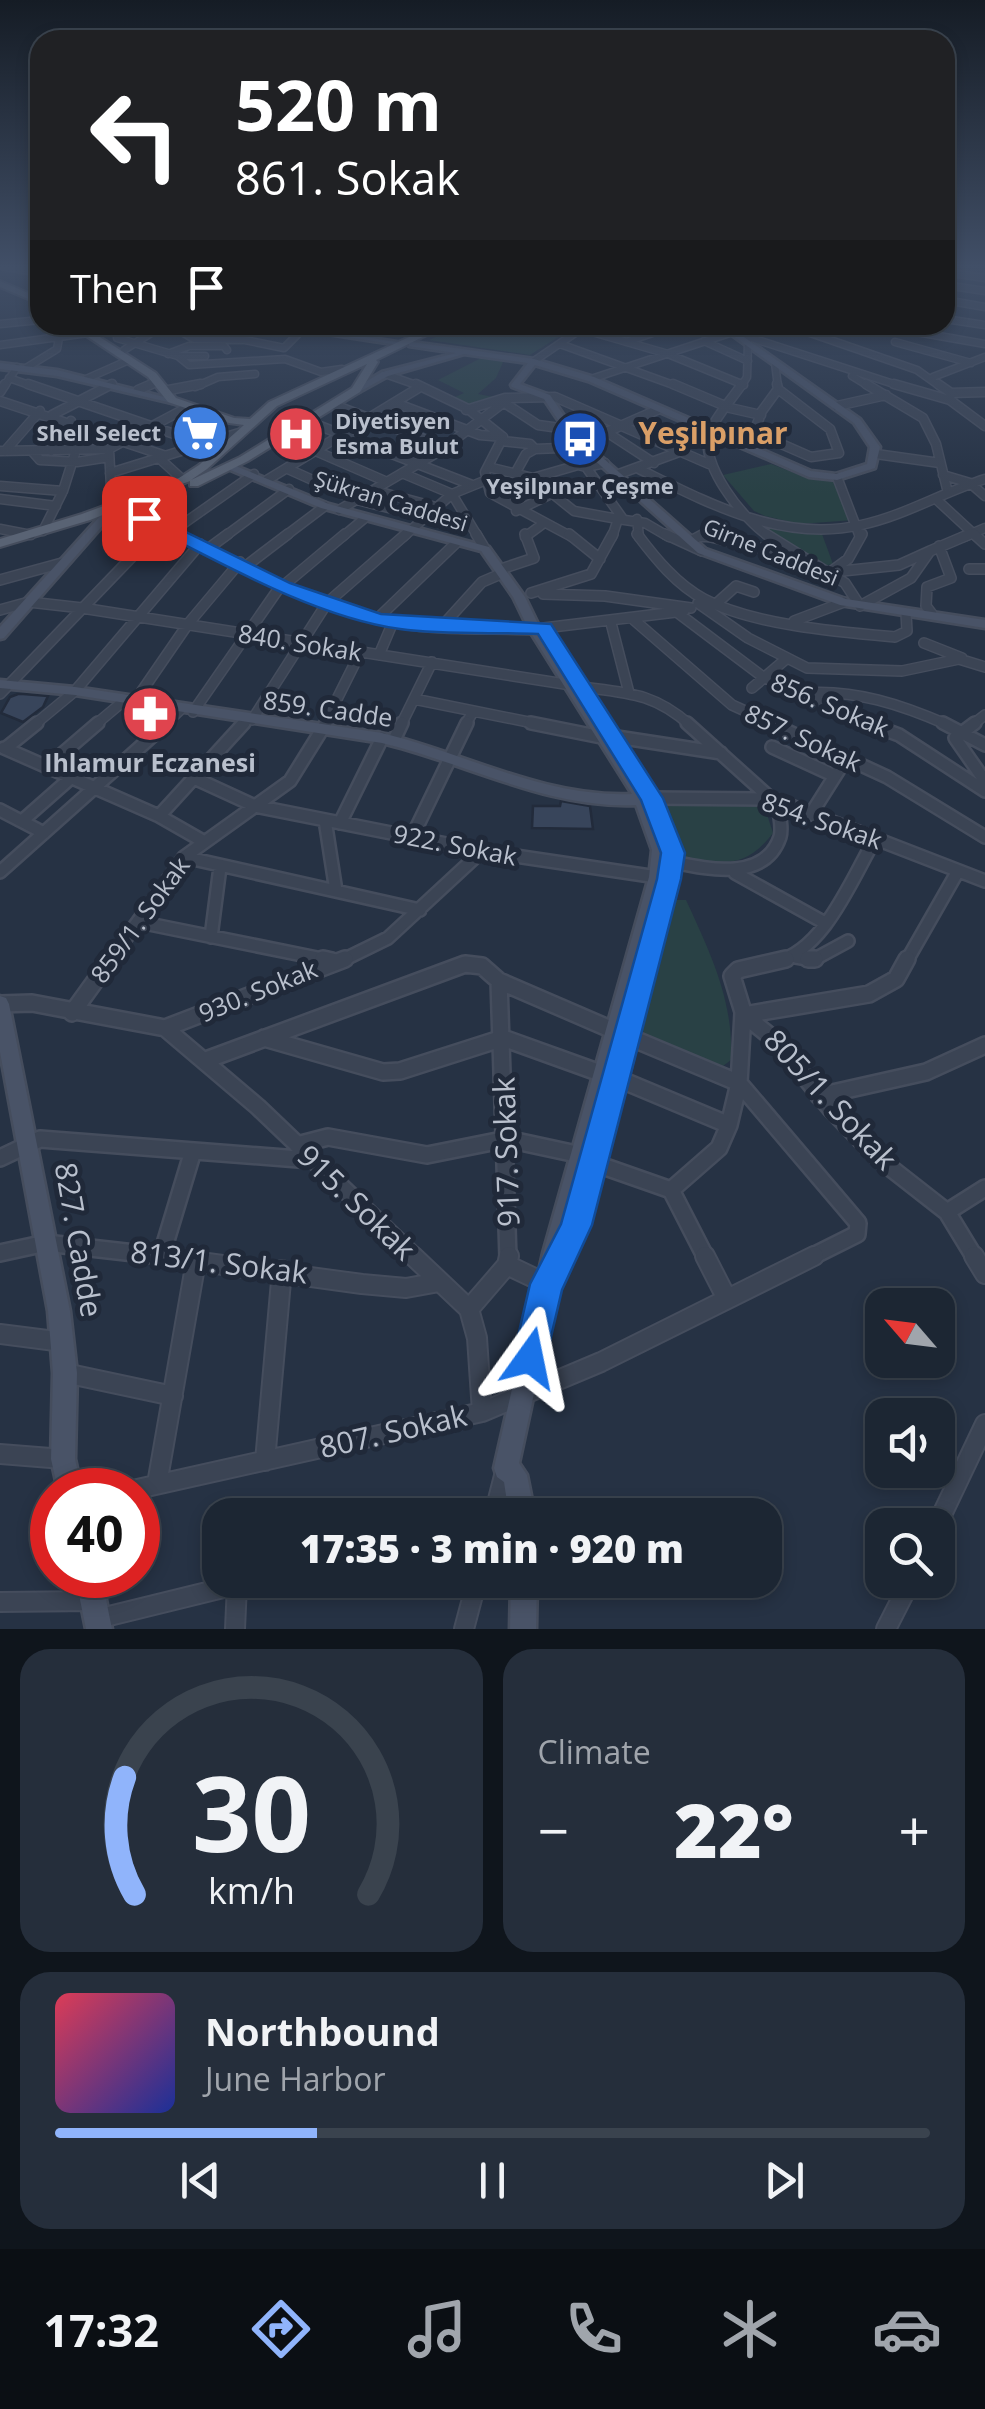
<!DOCTYPE html>
<meta charset="utf-8">
<style>
:root{--surface:#1c2633;--page:#252e3b;--text:#f1f3f6;--muted:#a0a5ac;--line:#3a434e;--accent:#90b4fb}
body{margin:0;font-family:"Open Sans",sans-serif;background:var(--page);color:var(--text);height:100vh;display:flex;flex-direction:column;font-size:38px;white-space:nowrap}
*{box-sizing:border-box;margin:0}
p{font-size:32px;color:var(--muted)}
.icon{flex:none;width:55px;height:55px;fill:none;stroke:currentColor;stroke-width:2;stroke-linecap:round;stroke-linejoin:round}
.map{position:relative;height:1629px;overflow:hidden}
.drawer{display:flex;flex-direction:column;gap:20px;padding:20px;background:#0f151c;flex:1}
.drawer>*{flex:none}
.top-card{position:absolute;left:30px;top:30px;width:925px;height:305px;border-radius:30px;box-shadow:0 5px 15px #0003,0 0 0 2px var(--line);background:#202124;color:#fff;overflow:hidden}
.needle{width:65px;rotate:298deg}
.buttons{position:absolute;left:865px;top:1288px;display:grid;gap:20px}
.buttons a{display:grid;place-items:center;width:90px;height:90px;border-radius:20px;background:var(--surface);box-shadow:0 5px 15px #0003,0 0 0 2px var(--line);font-size:50px}
.speed{position:absolute;left:30px;top:1468px;display:flex;gap:20px;font-size:50px;font-weight:700;text-align:center}
.speed>*{display:grid;place-content:center;width:130px;height:130px;border-radius:50%;background:var(--surface);box-shadow:0 5px 15px #0003,0 0 0 2px var(--line);line-height:1}
.speed .limit{border:15px solid #d22;background:#fff;color:#111}
.pin{position:absolute;display:grid;place-items:center;width:85px;height:85px;color:#fff;margin:-42px;border-radius:20px;box-shadow:0 5px 15px #0006}
.me{position:absolute;width:110px;margin:-55px;rotate:12deg;stroke-linejoin:round;filter:drop-shadow(0 0 8px #0008)}
.turn{display:flex;align-items:center;gap:35px;height:210px;padding:0 40px;font-size:45px}
.turn .icon{width:130px;height:130px;stroke-width:2.5}
.turn b{display:block;font-size:70px;line-height:85px}
.then{display:flex;align-items:center;height:95px;padding:0 40px;background:#0003;gap:20px;font-size:38px}
.big{font-size:75px;font-weight:800;line-height:1.1}
.drawer .card{flex:1;display:flex;flex-direction:column;justify-content:center;gap:15px;min-width:0;padding:0 35px;border-radius:30px;background:var(--page)}
.drawer .dial{align-items:center;gap:0}
.dial svg{height:260px;overflow:visible;fill:none;stroke:var(--line);stroke-width:7;stroke-linecap:round;text-anchor:middle}
.dial text{fill:var(--text);stroke:none}
.song{display:flex;align-items:center;gap:30px}
.cover{width:120px;height:120px;border-radius:15px;background:linear-gradient(135deg,hsl(350 70% 55%),hsl(230 70% 35%))}
.played{height:10px;border-radius:5px;background:linear-gradient(90deg,var(--accent) 30%,var(--line) 30%)}
.keys{display:flex;justify-content:space-around;direction:ltr}
.heat{display:flex;justify-content:space-between;align-items:center;font-size:55px;direction:ltr}
.drawer .tiles{flex:1;display:grid;gap:20px;grid-template-columns:1fr 1fr}
.card:last-child{grid-column:span 2}
.trip{position:absolute;left:202px;top:1498px;width:580px;height:100px;border-radius:30px;background:var(--surface);box-shadow:0 5px 15px #0003,0 0 0 2px var(--line);font-weight:800;line-height:100px;text-align:center}
.dock{display:flex;height:160px;justify-content:space-around;align-items:center;background:#0b0f14;color:var(--muted)}
.dock .icon{width:70px;height:70px}
.dock .on{color:var(--accent)}
.dock b{font-size:45px;color:var(--text)}
.map>svg:first-child{display:block}
</style>
<div class="map">
<svg width="985" height="1629" viewBox="0 0 985 1629">
<rect width="100%" height="100%" fill="#263244"/>
<!-- green -->
<path fill="#294145" d="M463,325h114l-47,30 -101,-15z
M483,357l21,3 -8,18 -18,16 16,3 -29,8 -14,-6 13,-6 -26,-13z
M771,464l29,11 34,5 20,40 -54,4 -35,-8 -11,-5 -31,-36z
M760,526l62,8 11,30 -10,2z
M660,804l104,1 9,28c-29,38 -52,30 -94,24z
M676,900h10c24,52 48,101 45,160l-8,6 -77,-29 -4,-8z"/>
<!-- building -->
<path fill="#38455b" stroke="#222b3b" stroke-width="2.5" d="M18,694h5l25,2 -5,11 -20,15 -22,-9 9,-16z
M561,801l29,5 3,23 -61,-1 1,-22h27z"/>
<g fill="none" stroke-linecap="round" stroke-linejoin="round">
<!-- street-far5 casing -->
<g stroke="#454d5d" stroke-width="9">
<path id="street-far5" d="M1,266l39,7
M945,272l40,6
M945,285l40,6
M945,300l40,7
M945,319l40,6
M0,324l40,-4
M170,325l24,14 51,1 39,8
M787,325l130,45 24,17
M877,325l108,19
M582,329l86,25 76,31
M117,338l61,18 11,9 96,-6 36,13 21,-3
M704,341l44,20
M626,342l50,-17
M895,342l76,21
M560,344l119,43
M0,345l88,-12
M284,348l14,-14
M124,350l40,-25
M168,354l21,-8h35l3,4
M178,356h27
M534,361l50,-34
M775,363l3,24
M26,368l31,-19 2,-11
M385,374l37,13
M852,376l18,11
M933,377l52,-20
M9,378l26,9
M86,379l43,-19
M591,379l142,-47 170,55
M4,387l13,-20
M107,387l5,-3
M146,387l11,-5
M195,387l23,-10 37,-3
M741,387l6,-10 1,-34"/>
</g>
<!-- street-far4 casing -->
<g stroke="#454d5d" stroke-width="11">
<path id="street-far4" d="M28,384l193,66
M416,384l52,25 35,28 -18,35 5,21 82,44
M673,384l57,24 31,7
M742,384c-10,15 -25,31 -32,47 -13,31 34,90 60,106
M777,384l1,5
M866,384l57,34 13,26 12,49
M894,384l56,16
M938,384l13,9 -1,7 35,26
M778,389l52,40 9,24 -28,4 -57,-25 8,-21z
M138,390l14,-6
M169,390l32,-6
M0,392l5,-8
M951,393l34,-1
M500,400l38,25 29,4
M0,401l166,55
M395,403l85,32 23,2
M334,405l111,42
M837,406l49,-11
M466,410l39,-12 50,-1 154,67
M52,415l60,-31
M307,421l165,64
M605,431l49,32
M574,437l35,-6 48,-21
M502,441l28,3 5,5 50,-2
M0,451l109,-2
M5,451l35,-40
M32,451l8,9 37,2 32,-5
M51,451l20,-30
M318,452l69,30
M876,454l64,9
M159,458l24,22
M605,463l-19,4 37,52
M488,467l45,11 41,33 44,8
M288,469l69,31 67,17
M639,469c69,34 142,74 222,56 43,-9 82,-33 124,-46
M516,472l10,-18 9,-5
M110,473l129,-40
M402,473l50,21 26,43
M619,474l60,-22
M943,475l27,8 15,13
M837,477l23,60
M533,478l45,-13 8,2
M267,480l153,-93
M0,486l63,5
M373,490l63,17
M0,499l56,7
M937,500l40,37
M112,507l-3,-58 79,-42
M125,509l57,28
M339,510l101,-59 63,-48
M516,511l35,-17
M637,519l2,18
M0,529l31,6
M43,531l20,-40 13,-41
M173,531l81,-57
M152,537l10,-11
M224,537l65,-48
M284,537l41,-31
M342,537l23,-19
M403,537l49,-43 32,-13
M525,537l19,-14
M612,537l6,-18 27,4 24,14
M699,537h11
M964,537l21,-9"/>
</g>
<!-- street-far3 casing -->
<g stroke="#454d5d" stroke-width="12">
<path id="street-far3" d="M177,534c70,34 143,76 220,89 45,8 93,5 138,7
M476,534l9,15
M569,534l31,25
M637,534c18,24 40,51 67,65 49,26 135,33 191,38l12,-6 -1,-18
M665,534l37,17
M766,534l79,49 15,23 51,-28 19,-27 40,-17
M974,534l11,10
M689,542l13,-7 56,13 27,1
M209,548l19,-14
M246,566l42,-32
M501,569l33,-11 -9,-24
M969,569h16
M833,572l66,-7 31,-14
M829,573l19,-14 14,-25
M0,580l62,-17
M531,593l60,-19 22,-40
M543,594l62,2 86,12
M698,603l50,35 59,30 95,3 57,-12 26,8
M717,603l19,-17 18,6
M0,610l29,-8 53,6 489,77
M678,613l85,64 110,48
M932,614l-6,-8 1,-19 24,-9 -12,-32
M377,619l79,-76
M634,620l98,85 44,20
M794,621l50,-19
M611,623l18,70
M443,625l39,-43 21,-9
M544,628l140,-17
M924,643l38,15
M379,655l14,-33
M582,687c46,6 72,6 108,38
M752,688l34,-29
M804,693c51,-4 98,12 144,32
M0,694l154,-160
M414,699l129,26
M135,701l53,-77 52,-62
M193,712l84,-121 68,-57
M252,720l75,-117 79,-69
M34,725l41,-34 125,-147
M95,725l31,-26
M164,725l16,-15
M242,725l5,-5
M324,725l36,-72
M401,725l31,-63
M465,725l8,-13
M972,725l13,-10"/>
</g>
<!-- street-far2 casing -->
<g stroke="#454d5d" stroke-width="16">
<path id="street-far2" d="M531,723l75,15
M770,723l117,54 98,60
M867,723l32,12 86,56
M943,723l42,22
M975,723l-20,15 30,43
M617,737l104,16
M394,740l8,-17
M772,747l63,29
M4,748l155,68 42,24
M6,748l31,-25
M48,766l50,-43
M194,778l61,28 227,45 175,26
M652,798l121,1 212,82
M0,810l44,23
M811,814l36,-57
M159,816l85,-93
M325,820l11,71
M22,821l51,-45
M340,823l42,-85
M412,837l55,-114
M184,857l236,53
M673,862c34,7 92,20 107,-25 3,-9 -1,-23 -2,-32l-91,-82
M0,872l167,-149
M735,873l90,50
M139,922l193,39
M211,937l9,-70
M796,957l17,3 35,-19
M109,962l75,-105 106,-76 36,-58
M339,962l49,-24 94,-87
M775,962c49,-11 76,-82 100,-123
M906,962l52,-91"/>
</g>
<!-- street-far1 casing -->
<g stroke="#454d5d" stroke-width="20">
<path id="street-far1" d="M323,959l9,2
M786,959l-48,11 -6,6 12,39 31,25 55,68 48,50 69,54
M808,959h7
M499,981l9,277
M0,1004l32,-1 133,25 180,-69
M72,1013l39,-54
M744,1015l125,-21 27,-15 11,-20
M165,1028l93,79 158,151
M629,1037l110,46 119,140 -1,11 -48,24
M264,1038l119,34 17,-1 103,-33 100,36
M206,1060l259,-96 17,2 17,15 116,50
M619,1079l110,46
M819,1096l107,-24 59,-27
M297,1145l31,-8 99,18 80,-16 74,16
M0,1158l40,-19 271,21
M594,1163l77,27 48,-42 10,-23 10,-42 4,-70
M671,1190l35,68
M0,1253l46,-10 133,15
M161,1257l32,-106
M975,1258l-28,-46 38,-24"/>
</g>
<!-- street casing -->
<g stroke="#454d5d" stroke-width="22">
<path id="street" d="M157,1256l205,28 44,4 33,-6
M413,1256l56,53 8,29 5,74
M705,1256l22,43
M974,1256l11,18
M507,1265l40,19
M469,1309l38,-44 2,-9
M0,1334l63,8
M65,1373l108,23
M0,1454l63,5
M265,1461l17,-191
M157,1484l39,-223
M133,1490l349,-78 119,-50 213,-106
M494,1515l12,-47
M937,1525l48,-101
M0,1602l93,-1
M97,1619l159,-39
M235,1629l2,-44
M464,1629l13,-49
M886,1629l25,-49"/>
</g>
<!-- secondary casing -->
<g stroke="#454d5d" stroke-width="5">
<path id="secondary" d="M270,325h20l113,18 -4,2z
M718,325h9l133,94 20,28 -5,21 -38,12 -28,-3 -221,-96 -53,-16 -15,19 30,11 27,40 129,114 140,50 139,21v8l-145,-23 -142,-52 -127,-114 -27,-40 -32,-12 -1,-2 17,-22 -64,-9 -76,22 -29,16 -7,-2 30,-18 74,-19 -47,-7v-4h3l122,17 60,18 217,94 25,3 31,-10 3,-17 -16,-24z
M0,363l57,7 119,30 -4,3 -115,-27 -57,-7z
M231,464l98,40 160,43 36,50 16,33 106,164 6,1 2,4 -4,5 6,17h10l14,32 -4,27 -49,199 -40,146 -22,51 -7,2 -40,185 8,12 8,40h-26l-5,-33 -7,-5 -3,-9 49,-215 106,-376 3,-27 -16,-45c-88,4 -170,-42 -254,-62l-307,-48 -75,-7v-8l75,7 307,46c82,20 164,65 250,61l-103,-164 -16,-33 -32,-46 -160,-43 -93,-39v-4z
M102,514l9,2 -107,122 -4,1v-12z
M0,996l6,2 3,6 61,307 7,62 -2,86 7,31h-24l-7,-31 2,-86 -5,-62 -48,-259z
M75,1575h26l11,54h-26z
M511,1580h26l-1,49h-26z"/>
</g>
<!-- primary casing -->
<g stroke="#454d5d" stroke-width="4">
<path id="primary" d="M0,281l40,17v6l-40,-17z
M70,325h11l75,48 20,25 58,20 16,1 19,-17 166,-77h12l-71,35 2,2 -18,30 -112,69 -50,25h-8v-5l-100,39 -90,27v-8l82,-25 97,-36 20,-13 45,-40 -15,-2 -61,-21 -20,-25zM367,364l-15,24 -112,69 -49,23 16,-11 70,-63z"/>
</g>
<!-- street-far5 -->
<use href="#street-far5" stroke="#3b4454" stroke-width="6"/>
<!-- street-far4 -->
<use href="#street-far4" stroke="#3b4454" stroke-width="8"/>
<!-- street-far3 -->
<use href="#street-far3" stroke="#3b4454" stroke-width="9"/>
<!-- street-far2 -->
<use href="#street-far2" stroke="#3b4454" stroke-width="11"/>
<!-- street-far1 -->
<use href="#street-far1" stroke="#3b4454" stroke-width="15"/>
<!-- street -->
<use href="#street" stroke="#3b4454" stroke-width="18"/>
<!-- secondary -->
<use href="#secondary" fill="#495367" fill-rule="evenodd"/>
<!-- primary -->
<use href="#primary" fill="#596374" fill-rule="evenodd"/>
</g>
<!-- sky -->
<linearGradient id="sky" x2="0" y2="1"><stop stop-color="#151c25"/><stop offset="0.54" stop-color="#414f67"/><stop offset="1" stop-color="#414f67" stop-opacity="0"/></linearGradient>
<rect width="985" height="494" fill="url(#sky)"/>
<!-- route -->
<path fill="#1a73e8" stroke="#114b97" stroke-width="2.5" d="M138,514h11l141,69 91,31 170,10 112,174 22,55 -4,26 -89,346 -30,65 -19,81 -13,5 -12,-5 -5,-13 17,-74 31,-60 96,-345 4,-26 -20,-53 -103,-166c-45,-2 -93,1 -138,-5 -87,-12 -184,-69 -262,-108z"/>
<!-- icons -->
<defs>
<g id="supermarket-disc" transform="scale(2.875)"><circle r="9.5" fill="#3f7fe0" stroke="#202939"/><path d="M-6-5.5h2.5l.6 2H6L4.5 2H-2.5L-4.4-4H-6ZM-1.5 3.2a1.3 1.3 0 1 0 .1 0ZM3 3.2a1.3 1.3 0 1 0 .1 0Z" fill="#fff"/></g>
<g id="hospital-disc" transform="scale(2.875)"><circle r="9.5" fill="#e0444e" stroke="#202939"/><path d="M-5-5h3v3.5h4V-5h3V5h-3V1.5h-4V5h-3Z" fill="#fff"/></g>
<g id="bus-disc" transform="scale(2.875)"><circle r="9.5" fill="#1a4fb4" stroke="#202939"/><path d="M-5-6H5V4H4V6H2V4H-2V6H-4V4H-5ZM-3.5-4V0h7V-4ZM-3.5 1.2v1.5H-2V1.2ZM2 1.2v1.5H3.5V1.2Z" fill="#fff"/></g>
<g id="pharmacy-disc" transform="scale(2.875)"><circle r="9.5" fill="#e0444e" stroke="#202939"/><path d="M-2-6h4v4h4v4h-4v4h-4v-4h-4v-4h4Z" fill="#fff"/></g>
</defs>
<g fill-rule="evenodd">
<use href="#supermarket-disc" x="200" y="433"/>
<use href="#hospital-disc" x="296" y="434"/>
<use href="#bus-disc" x="580" y="439"/>
<use href="#pharmacy-disc" x="150" y="714"/>
</g>
<g text-anchor="middle" stroke-width="10" stroke-linejoin="round" paint-order="stroke">
<!-- far-poi labels -->
<g font-size="22" font-weight="bold" fill="#b9c0cd" stroke="#202939" text-anchor="start">
<text x="335" y="429">Diyetisyen<tspan x="335" dy="25">Esma Bulut</tspan></text>
<text x="161" y="441" text-anchor="end">Shell Select</text>
<text x="580" y="494" text-anchor="middle">Yeşilpınar Çeşme</text>
</g>
<!-- far-street labels -->
<g font-size="22" fill="#b9c0cd" stroke="#202939">
<text transform="translate(391 501) rotate(17)" y="8">Şükran Caddesi</text>
<text transform="translate(771 552) rotate(22)" y="8">Girne Caddesi</text>
</g>
<!-- street labels -->
<g font-size="25" fill="#b9c0cd" stroke="#202939">
<text transform="translate(300 643) rotate(9)" y="9">840. Sokak</text>
<text transform="translate(830 705) rotate(23)" y="9">856. Sokak</text>
<text transform="translate(328 709) rotate(8)" y="9">859. Cadde</text>
<text transform="translate(803 738) rotate(25)" y="9">857. Sokak</text>
<text transform="translate(822 821) rotate(19)" y="9">854. Sokak</text>
<text transform="translate(455 845) rotate(11)" y="9">922. Sokak</text>
<text transform="translate(140 920) rotate(-54)" y="9">859/1. Sokak</text>
<text transform="translate(258 991) rotate(-22)" y="9">930. Sokak</text>
</g>
<!-- poi labels -->
<g font-size="25" font-weight="bold" fill="#b9c0cd" stroke="#202939">
<text x="150" y="772">Ihlamur Eczanesi</text>
</g>
<!-- far-district labels -->
<g font-size="30" font-weight="bold" fill="#da9f67" stroke="#202939">
<text x="713" y="444">Yeşilpınar</text>
</g>
<!-- near-street labels -->
<g font-size="30" fill="#b9c0cd" stroke="#202939">
<text transform="translate(830 1100) rotate(47)" y="10">805/1. Sokak</text>
<text transform="translate(507 1152) rotate(-92)" y="10">917. Sokak</text>
<text transform="translate(356 1203) rotate(44)" y="10">915. Sokak</text>
<text transform="translate(78 1240) rotate(80)" y="10">827. Cadde</text>
<text transform="translate(219 1263) rotate(7)" y="10">813/1. Sokak</text>
<text transform="translate(393 1432) rotate(-13)" y="10">807. Sokak</text>
</g>
</g>
</svg>
<div class="buttons">
<a><svg class="needle" viewBox="-14 -14 28 28"><path d="M0-13l5 13h-10z" fill="#e53935"/><path d="M0 13l5-13h-10z" fill="#a0a5ac"/></svg></a>
<a><svg class="icon" aria-label="sound" viewBox="0 0 24 24"><path d="M4 9h4l5-4v14l-5-4H4zM17 9q2 3 0 6"/></svg></a>
<a><svg class="icon" aria-label="search" viewBox="0 0 24 24"><circle cx="10" cy="10" r="6"/><path d="M15 15l6 6"/></svg></a>
</div>
<div class="speed"><div class="limit">40</div></div>
<div class="pin" style="left:144px;top:518px;background:#d93025"><svg class="icon" aria-label="arrive" viewBox="0 0 24 24"><path d="M6 21V4h12l-3 4 3 4H6"/></svg></div>
<svg class="me" style="left:530px;top:1358px" viewBox="-20 -20 40 40"><path d="M0-17L14 15 0 8-14 15z" fill="#1a73e8" stroke="#fff" stroke-width="4"/></svg>
<div class="trip">17:35 · 3 min · 920 m</div>
<div class="top-card">
<div class="turn"><svg class="icon" aria-label="left" viewBox="0 0 24 24"><path d="M17 20v-9H6M10 6l-5 5 5 5"/></svg><div><b>520 m</b>861. Sokak</div></div>
<div class="then">Then<svg class="icon" aria-label="arrive" viewBox="0 0 24 24"><path d="M6 21V4h12l-3 4 3 4H6"/></svg></div>
</div>
</div>
<section class="drawer">
<div class="tiles">
<div class="card dial"><svg viewBox="0 0 100 80">
<path d="M14 69A42 42 0 1 1 86 69"/>
<path d="M14 69A42 42 0 0 1 11 33" stroke="#90b4fb"/>
<text x="50" y="56" font-size="32" font-weight="700">30</text>
<text x="50" y="72" font-size="11">km/h</text>
</svg></div>
<div class="card"><p>Climate</p>
<div class="heat"><a>−</a><b class="big">22°</b><a>+</a></div>
</div>
<div class="card">
<div class="song"><i class="cover"></i><div><b>Northbound</b><p>June Harbor</p></div></div>
<div class="played"></div>
<div class="keys"><svg class="icon" aria-label="previous" viewBox="0 0 24 24"><path d="M18 5L8 12l10 7zM5 5v14"/></svg><svg class="icon" aria-label="pause" viewBox="0 0 24 24"><path d="M8 5v14M16 5v14"/></svg><svg class="icon" aria-label="next" viewBox="0 0 24 24"><path d="M6 5l10 7-10 7zM19 5v14"/></svg></div>
</div>
</div>
</section>
<nav class="dock">
<b>17:32</b>
<svg class="icon on" aria-label="directions" viewBox="0 0 24 24"><path d="M12 3l9 9-9 9-9-9zM9 14v-3h6M13 9l2 2-2 2"/></svg>
<svg class="icon" aria-label="music" viewBox="0 0 24 24"><path d="M9 18V5l10-2v13"/><circle cx="6" cy="18" r="3"/><circle cx="16" cy="16" r="3"/></svg>
<svg class="icon" aria-label="phone" viewBox="0 0 24 24"><path d="M5 4h4l2 5-3 2q2 4 5 5l2-3 5 2v4C11 20 4 13 5 4z"/></svg>
<svg class="icon" aria-label="climate" viewBox="0 0 24 24"><path d="M12 3v18M4 7l16 10M4 17L20 7"/></svg>
<svg class="icon" aria-label="car" viewBox="0 0 24 24"><path d="M5 17H2v-5l4-1 3-4h7l3 4 3 1v5h-3M9 17h6M6 11h13"/><circle cx="7" cy="17" r="2"/><circle cx="17" cy="17" r="2"/></svg>
</nav>
